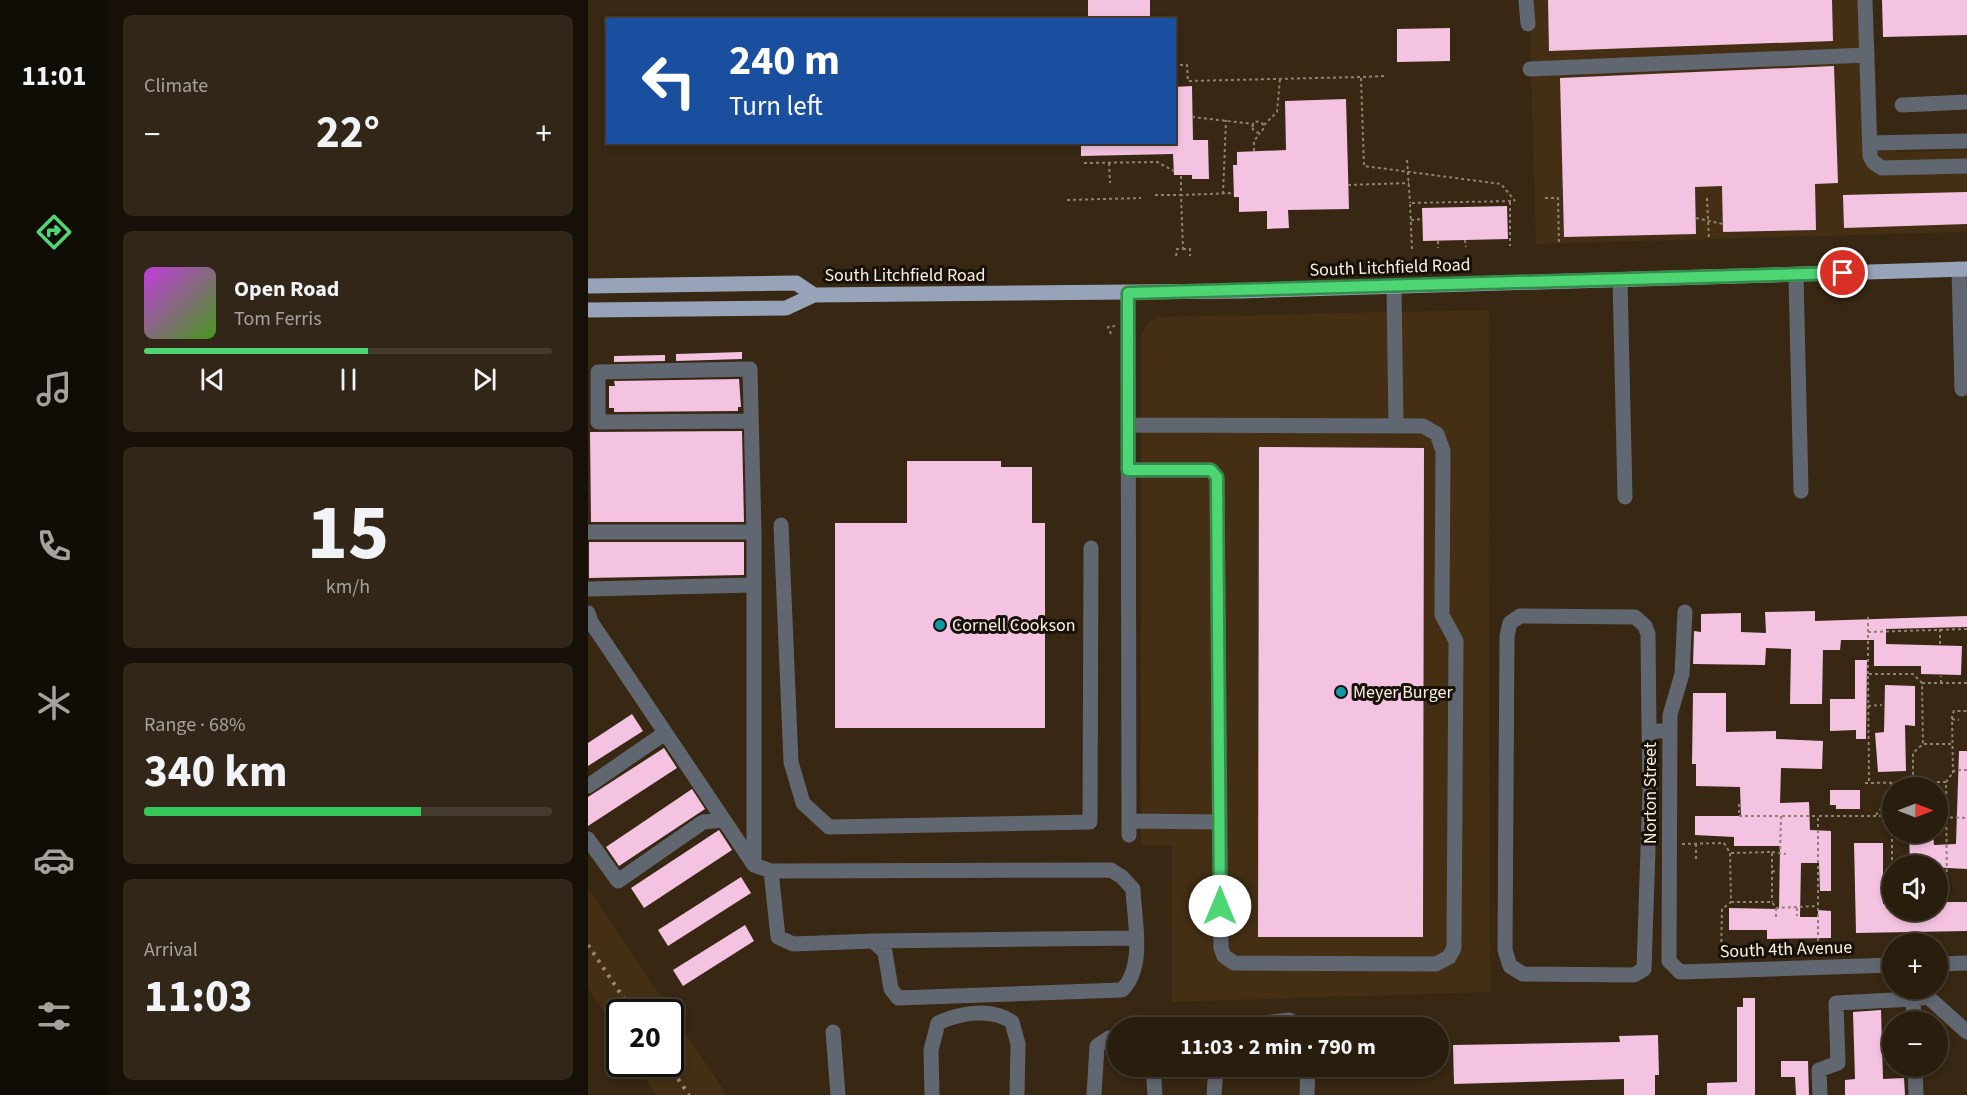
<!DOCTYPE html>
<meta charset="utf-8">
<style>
:root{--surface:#291d0e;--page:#312617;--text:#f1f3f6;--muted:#a5a29e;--line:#453b2e;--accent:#4ed675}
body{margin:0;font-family:"Source Sans 3",sans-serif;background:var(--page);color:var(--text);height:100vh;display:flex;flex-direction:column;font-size:22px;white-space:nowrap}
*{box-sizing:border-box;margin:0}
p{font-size:20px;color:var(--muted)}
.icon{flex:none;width:33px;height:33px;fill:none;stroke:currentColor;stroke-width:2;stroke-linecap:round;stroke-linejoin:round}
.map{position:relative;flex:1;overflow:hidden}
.sheet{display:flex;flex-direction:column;gap:15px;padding:15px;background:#171008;width:480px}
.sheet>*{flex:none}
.banner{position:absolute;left:18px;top:18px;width:570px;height:126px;border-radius:0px;box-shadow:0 3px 9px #0003,0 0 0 2px var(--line);background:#1a4fa0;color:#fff;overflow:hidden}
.needle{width:39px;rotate:90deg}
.tools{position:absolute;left:1294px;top:777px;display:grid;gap:12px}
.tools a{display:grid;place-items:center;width:66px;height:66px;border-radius:50%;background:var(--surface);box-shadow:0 3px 9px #0003,0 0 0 2px var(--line);font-size:30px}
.speed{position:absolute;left:18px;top:999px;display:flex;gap:12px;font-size:30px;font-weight:700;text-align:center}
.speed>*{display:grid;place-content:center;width:78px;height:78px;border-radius:50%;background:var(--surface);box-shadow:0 3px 9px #0003,0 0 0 2px var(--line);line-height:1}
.speed .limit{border:3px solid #111;border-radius:9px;background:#fff;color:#111}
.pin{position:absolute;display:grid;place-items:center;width:51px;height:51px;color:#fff;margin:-26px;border:3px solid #fff;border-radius:50%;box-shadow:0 2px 6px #0007}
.me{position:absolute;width:66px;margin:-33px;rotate:0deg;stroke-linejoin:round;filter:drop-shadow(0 0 4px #0008)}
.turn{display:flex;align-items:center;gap:21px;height:126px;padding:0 24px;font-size:27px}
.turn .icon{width:78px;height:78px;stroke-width:2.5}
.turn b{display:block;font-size:42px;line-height:51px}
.big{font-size:45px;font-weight:700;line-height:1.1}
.sheet .widget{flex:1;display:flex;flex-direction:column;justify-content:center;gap:9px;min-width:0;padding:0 21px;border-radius:9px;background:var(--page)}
.sheet .dial{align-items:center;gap:0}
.dial b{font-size:78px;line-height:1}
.song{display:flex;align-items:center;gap:18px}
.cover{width:72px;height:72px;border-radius:9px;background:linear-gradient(135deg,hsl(290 70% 55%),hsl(100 70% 35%))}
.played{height:6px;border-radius:3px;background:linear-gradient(90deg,var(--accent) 55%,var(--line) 55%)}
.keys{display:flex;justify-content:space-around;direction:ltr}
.heat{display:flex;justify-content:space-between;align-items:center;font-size:33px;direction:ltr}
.charge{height:9px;border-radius:4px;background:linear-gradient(90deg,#34c759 68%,var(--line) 0)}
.trip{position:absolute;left:519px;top:1017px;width:342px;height:60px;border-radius:30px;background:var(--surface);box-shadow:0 3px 9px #0003,0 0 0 2px var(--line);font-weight:700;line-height:60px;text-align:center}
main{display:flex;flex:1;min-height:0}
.tab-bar{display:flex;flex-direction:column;width:108px;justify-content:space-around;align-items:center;background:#100c06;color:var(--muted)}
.tab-bar .icon{width:42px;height:42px}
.tab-bar .selected{color:var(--accent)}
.tab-bar b{font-size:27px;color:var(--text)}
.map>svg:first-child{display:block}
</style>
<main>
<nav class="tab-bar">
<b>11:01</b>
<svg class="icon selected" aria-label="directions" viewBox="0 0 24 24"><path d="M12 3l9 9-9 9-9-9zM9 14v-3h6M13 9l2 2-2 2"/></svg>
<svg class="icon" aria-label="music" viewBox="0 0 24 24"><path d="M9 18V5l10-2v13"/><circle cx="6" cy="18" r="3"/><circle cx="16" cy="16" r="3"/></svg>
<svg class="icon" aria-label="phone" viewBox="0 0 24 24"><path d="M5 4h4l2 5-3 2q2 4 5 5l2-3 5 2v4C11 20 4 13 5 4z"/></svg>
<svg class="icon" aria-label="climate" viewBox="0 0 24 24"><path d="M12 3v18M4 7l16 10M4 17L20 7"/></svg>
<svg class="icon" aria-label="car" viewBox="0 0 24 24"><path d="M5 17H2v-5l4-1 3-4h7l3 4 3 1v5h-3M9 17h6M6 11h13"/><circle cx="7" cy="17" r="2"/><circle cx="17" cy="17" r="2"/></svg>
<svg class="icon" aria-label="filters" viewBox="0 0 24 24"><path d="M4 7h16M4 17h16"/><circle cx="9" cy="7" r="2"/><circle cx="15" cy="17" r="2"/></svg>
</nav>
<section class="sheet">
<div class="widget"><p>Climate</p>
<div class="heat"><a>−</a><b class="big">22°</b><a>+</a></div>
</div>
<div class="widget">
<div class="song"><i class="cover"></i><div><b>Open Road</b><p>Tom Ferris</p></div></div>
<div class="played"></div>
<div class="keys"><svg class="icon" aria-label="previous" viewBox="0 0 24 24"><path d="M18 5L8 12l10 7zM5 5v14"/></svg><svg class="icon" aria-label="pause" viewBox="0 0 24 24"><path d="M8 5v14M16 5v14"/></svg><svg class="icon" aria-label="next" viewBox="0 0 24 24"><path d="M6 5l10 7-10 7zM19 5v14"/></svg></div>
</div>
<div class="widget dial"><b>15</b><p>km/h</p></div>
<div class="widget"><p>Range · 68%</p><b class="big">340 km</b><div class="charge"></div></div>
<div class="widget"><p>Arrival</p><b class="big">11:03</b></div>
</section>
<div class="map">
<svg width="1379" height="1095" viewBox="0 0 1379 1095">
<rect width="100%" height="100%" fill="#372713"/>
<!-- built -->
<path fill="#442f15" d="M941,0h329l2,46 15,-1 3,92 19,15 70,-2v82l-431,12z
M901,310l1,682 -318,10v-157h-31v-510l6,-11 10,-7z
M0,888l44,66 95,141h-71l-20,-31h34v-52h-50l-1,25 -31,-49z"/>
<!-- building -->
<path fill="#f4c3e1" d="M500,0h62v20h-62z
M960,0h284l1,41 -284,10z
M1294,0h85v35l-84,2z
M862,28v33l-53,1v-33z
M1246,66l4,117 -23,1 1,46 -93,2 -1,-46 -27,1 1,47 -132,3 -4,-159z
M604,86l1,54h15l1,39h-17v-4h-18l-1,-21 -92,2v-14h93v-55z
M758,99l3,110 -61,1 1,18 -22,1v-18l-28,1v-15h-5l-1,-32h4v-13l49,-2 -1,-49z
M1379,192v32l-123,4 -1,-33z
M919,206l1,33 -85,2 -1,-33z
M154,352v7l-66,2v-7z
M77,355v6l-51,1v-6z
M151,379l2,28h-3v4l-124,1v-4h-5v-22h6l-1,-5z
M154,431l2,91h-153l-1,-90z
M671,447l165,1 -1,489h-165z
M319,461h94v6h31v56h13v205h-210v-205h72z
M1,542h155v33l-155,3z
M1227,611v10l152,-5v11l-81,2v15l76,2 -1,29 -40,-1v-8h-47v-26h-33l-1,10h-17l-1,54h-32l1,-55 -25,-1 -1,17 -72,-1 1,-33 7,1v-18l40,-1v19l25,1 -1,-21z
M1267,660h12l-1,79h-10v-9l-26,1v-32h25z
M1297,685l30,1v40l-10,-1 1,46 -28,1 -3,-39 9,-1z
M1105,693h33v39l50,-1v8l47,2 -1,28 -41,-1 -1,35 29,-1 1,28 21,1v60h-11l-1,-28h-18l-1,54h18v-7l13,1v27l-64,1v-9h-38v-22l50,1 1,-63h-46v-9l-39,-2v-19h46l-1,-29 -44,-1v-22h-4z
M44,714l11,17 -55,35v-23z
M76,748l13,20 -89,58v-29z
M1371,751h8v118l-57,-3 -1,-34h24l1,13 22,-1z
M104,789l13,20 -86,57 -13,-19z
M1242,790h30v19h-24v-4h-6z
M131,830l13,20 -88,58 -13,-20z
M1266,843h29v61l10,-1v7h45v-8h29v29l-111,2z
M153,877l10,16 -83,53 -10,-16z
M157,925l9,16 -71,45 -10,-16z
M1155,998h12v97h-48v-12l30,-1v-75h6z
M1293,1010l2,69 21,-1 1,17h-60v-15l10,-1 -2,-67z
M1070,1035l1,40h-4v20h-31v-16l-170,5 -1,-39 167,-3 -1,-6z
M1193,1061h27l1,34h-13l-1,-18h-14z"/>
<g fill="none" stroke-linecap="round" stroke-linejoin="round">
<!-- path -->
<path stroke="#908272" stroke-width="2" stroke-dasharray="3 3" stroke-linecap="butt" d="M586,65h13l1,16 173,-4
M796,76l-23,1 3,89 137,18 14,17
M604,117l62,7
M664.5 127a5.5 5.5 0 1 1 11 0a5.5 5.5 0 1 1-11 0Z
M676,125l13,-13 3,-33
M666,151v-10l6,-8
M819,160l3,43
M496,163l73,-1 17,9
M521,163l1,20
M760,185l61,-2
M635,194l3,-74
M567,195h26v-20
M957,198h13l1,47
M1119,198l2,42
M479,200l74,-2
M922,202v44
M1108,218l27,6
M823,220l12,-1
M877,240l1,7
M850,241v7
M595,249h7v7
M824,249l-2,-46 104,-2
M588,256l1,-7h6l-2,-54 53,-2
M523,334l-3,-7 7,-1
M1280,617v15
M1352,629v15
M1280,674v-42l99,-3
M1334,683h45
M1353,683v-7
M1280,706l14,-1
M1364,719l7,1
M1336,744h27
M1365,773l-1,-58 2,-4h13
M1281,781l-1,-107h45l9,9 1,61 -10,9v29
M1277,783l81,-1
M1151,804v12h42l-1,36
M1288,815l16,-20 -1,-13
M1194,816h36
M1350,817l29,1
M1094,844l42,-1 6,10 1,49 -9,7 -1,49
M1108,844v16
M1184,852l14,2
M1143,853l41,-1v50
M1184,871l6,1
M1359,896l-1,-114 9,-12h12
M1143,902h41l4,6 42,-2
M1188,908v9
M1209,908v8
M1230,953v-137h74v80"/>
<!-- minor -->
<path stroke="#616771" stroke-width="15" d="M938,0l2,24
M1277,0l5,156 3,6 9,6 85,-2
M942,69l337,-14
M1314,105l65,-3
M1282,143l97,-2
M1371,269l3,120
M1208,275l5,216
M1032,280l5,217
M806,287l2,139
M540,293l1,542
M163,421l-153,1v-50l152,-3 4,163v333
M540,425l295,1 14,8 6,17 -1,164 14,26 -2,307 -5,9 -13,7 -202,-1 -10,-7 -3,-8 -4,-471 -6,-7h-83
M193,525l10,237 12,41 26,24 261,-5 1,-274
M0,532h166
M0,589l165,-4
M1097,612l-3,62 -12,41 -1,246 11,11 213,-7
M0,613l3,9 163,243 17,6 340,-1 11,7 11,12c1,31 13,77 -11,101l-224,8 -7,-9 -6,-37 -12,-11 -80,3 -15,-7 -7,-66
M1061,731l1,58 -6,180 -10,6 -111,-1 -13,-8 -5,-16 2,-314 3,-13 10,-7 115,1 10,9 3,8 1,97h21
M0,786l77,-53
M541,821l91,1
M0,839l30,42 85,-59 21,-2
M285,941l262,-3
M1350,964l29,-1
M1326,1022l-1,-23 15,-2 39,35
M632,1028l69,-8 18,8
M245,1032l5,63
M565,1066l2,29
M1327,1066l1,29
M344,1095l-1,-45 7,-27c21,-10 54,-16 74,-1l6,22 -1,51
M506,1095l3,-49 12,-8 9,-1
M626,1095l2,-29
M719,1095l1,-29
M1232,1095l-1,-25 19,-7 -2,-60 77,-4v-11"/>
<!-- major -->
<path stroke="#96a3b8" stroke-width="15" d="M0,286l208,-3 18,12
M0,310l198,-2 28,-13 427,-4 726,-22"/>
<!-- rail -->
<path stroke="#938675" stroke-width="4" stroke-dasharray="3 6" stroke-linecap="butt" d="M0,945l45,67
M80,1064l21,31"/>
</g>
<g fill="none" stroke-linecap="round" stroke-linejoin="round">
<!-- route casing -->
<g stroke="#338b4c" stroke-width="15">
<path id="route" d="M632,906l-3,-429 -6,-7h-83v-177l715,-20"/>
</g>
<!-- route -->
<use href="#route" stroke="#4ed675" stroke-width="10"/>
</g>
<!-- markers -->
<g fill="#0f9aa8" stroke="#181109" stroke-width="2">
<circle cx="352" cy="625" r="6"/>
<circle cx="753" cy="692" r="6"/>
</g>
<g text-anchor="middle" stroke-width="6" stroke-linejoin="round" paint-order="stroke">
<!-- street labels -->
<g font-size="18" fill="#faefe3" stroke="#181109">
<text transform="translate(802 267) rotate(-2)" y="6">South Litchfield Road</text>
<text x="317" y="281">South Litchfield Road</text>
<text transform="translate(1062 793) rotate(-90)" y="6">Norton Street</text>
<text transform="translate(1198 949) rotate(-2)" y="6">South 4th Avenue</text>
</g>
<!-- poi labels -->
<g font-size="18" fill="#faefe3" stroke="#181109" text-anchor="start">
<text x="364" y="631">Cornell Cookson</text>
<text x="765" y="698">Meyer Burger</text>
</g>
</g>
</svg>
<div class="tools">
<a><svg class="needle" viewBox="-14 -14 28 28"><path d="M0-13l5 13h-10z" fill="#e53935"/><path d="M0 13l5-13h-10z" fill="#a5a29e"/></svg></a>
<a><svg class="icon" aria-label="sound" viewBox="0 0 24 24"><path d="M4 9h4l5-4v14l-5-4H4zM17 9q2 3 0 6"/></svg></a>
<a>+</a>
<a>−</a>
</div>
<div class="speed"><div class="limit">20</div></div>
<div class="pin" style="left:1255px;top:273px;background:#d93025"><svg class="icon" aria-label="arrive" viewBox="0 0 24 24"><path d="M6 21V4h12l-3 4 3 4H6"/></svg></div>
<svg class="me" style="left:632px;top:906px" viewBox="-20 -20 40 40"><circle r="19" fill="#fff"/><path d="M0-13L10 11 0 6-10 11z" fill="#4ed675"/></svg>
<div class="trip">11:03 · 2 min · 790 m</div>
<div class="banner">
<div class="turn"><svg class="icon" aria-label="left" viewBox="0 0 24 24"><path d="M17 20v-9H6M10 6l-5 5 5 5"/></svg><div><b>240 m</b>Turn left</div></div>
</div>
</div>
</main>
